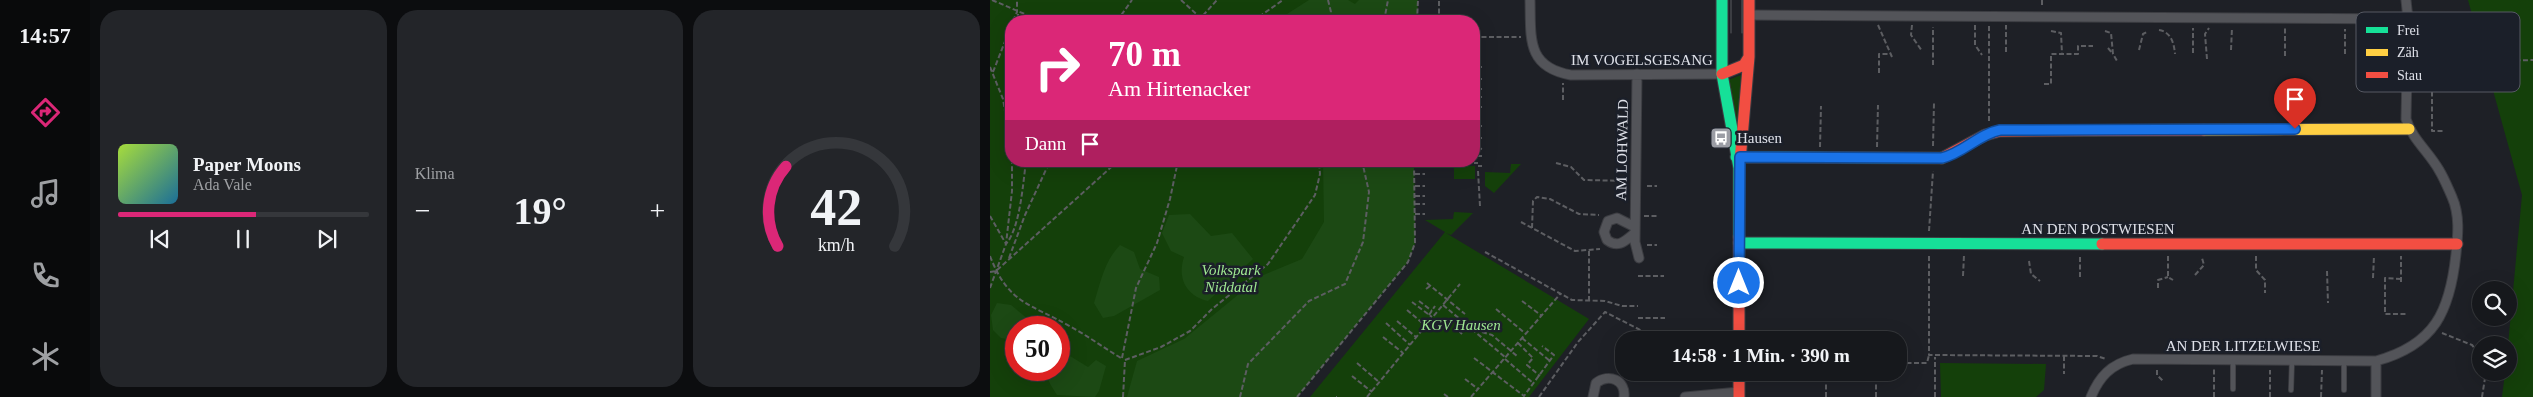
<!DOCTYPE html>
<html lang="de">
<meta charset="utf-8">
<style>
:root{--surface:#16181c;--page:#232529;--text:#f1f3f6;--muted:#9ea0a3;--line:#35373b;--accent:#db2777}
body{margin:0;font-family:"Times New Roman",serif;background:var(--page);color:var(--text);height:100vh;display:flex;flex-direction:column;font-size:19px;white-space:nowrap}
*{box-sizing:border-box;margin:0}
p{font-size:16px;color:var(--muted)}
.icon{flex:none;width:28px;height:28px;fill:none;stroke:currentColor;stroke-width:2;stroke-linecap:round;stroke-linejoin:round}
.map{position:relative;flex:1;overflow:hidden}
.panel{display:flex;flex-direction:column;gap:10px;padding:10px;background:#0c0d0f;width:900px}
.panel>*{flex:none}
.top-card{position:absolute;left:15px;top:15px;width:475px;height:152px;border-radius:20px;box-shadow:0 5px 20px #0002,0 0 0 1px var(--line);background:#db2777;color:#fff;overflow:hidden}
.tools{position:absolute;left:1482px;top:281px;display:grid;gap:10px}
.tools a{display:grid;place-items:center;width:45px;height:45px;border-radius:50%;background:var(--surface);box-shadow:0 5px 20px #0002,0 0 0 1px var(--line);font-size:25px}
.speed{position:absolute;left:15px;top:316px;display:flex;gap:10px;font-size:25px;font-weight:700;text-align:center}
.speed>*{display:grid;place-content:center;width:65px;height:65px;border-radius:50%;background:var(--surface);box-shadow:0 5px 20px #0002,0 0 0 1px var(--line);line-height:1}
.speed .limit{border:8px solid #d22;background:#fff;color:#111}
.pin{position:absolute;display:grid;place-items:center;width:42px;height:42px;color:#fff;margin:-51px -21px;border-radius:50% 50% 50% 0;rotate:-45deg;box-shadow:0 0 5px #0007}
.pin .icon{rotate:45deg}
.me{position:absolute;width:55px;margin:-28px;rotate:0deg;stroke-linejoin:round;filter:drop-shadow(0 0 4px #0008)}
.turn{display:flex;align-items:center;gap:18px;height:105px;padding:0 20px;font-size:22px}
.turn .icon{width:65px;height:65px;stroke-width:2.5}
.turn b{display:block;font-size:35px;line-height:42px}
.then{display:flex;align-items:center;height:48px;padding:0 20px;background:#0003;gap:10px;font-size:19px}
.big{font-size:38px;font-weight:700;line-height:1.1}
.panel .widget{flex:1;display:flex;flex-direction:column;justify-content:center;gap:8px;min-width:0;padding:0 18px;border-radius:20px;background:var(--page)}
.panel .dial{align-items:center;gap:0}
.dial svg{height:130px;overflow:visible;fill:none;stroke:var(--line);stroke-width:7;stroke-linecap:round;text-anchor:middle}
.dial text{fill:var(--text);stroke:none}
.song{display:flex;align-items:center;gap:15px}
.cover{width:60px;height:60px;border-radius:8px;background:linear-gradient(135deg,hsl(80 70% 55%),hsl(200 70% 35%))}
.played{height:5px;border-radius:2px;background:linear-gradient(90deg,var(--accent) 55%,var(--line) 55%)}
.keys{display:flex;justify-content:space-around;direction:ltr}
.heat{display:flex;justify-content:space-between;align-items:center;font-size:28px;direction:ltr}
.panel .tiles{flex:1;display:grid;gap:10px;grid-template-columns:repeat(3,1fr)}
.trip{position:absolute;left:625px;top:331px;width:292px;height:50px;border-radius:20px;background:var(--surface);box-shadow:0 5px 20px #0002,0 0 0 1px var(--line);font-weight:700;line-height:50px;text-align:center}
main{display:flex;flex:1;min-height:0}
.tabs{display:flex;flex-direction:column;width:90px;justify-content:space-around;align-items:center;background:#090a0b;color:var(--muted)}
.tabs .icon{width:35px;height:35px}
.tabs .on{color:var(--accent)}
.tabs b{font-size:22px;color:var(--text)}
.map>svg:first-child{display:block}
</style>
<main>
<nav class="tabs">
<b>14:57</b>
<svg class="icon on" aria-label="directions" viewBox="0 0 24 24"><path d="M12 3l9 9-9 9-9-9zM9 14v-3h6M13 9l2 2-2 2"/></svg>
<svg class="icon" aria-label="music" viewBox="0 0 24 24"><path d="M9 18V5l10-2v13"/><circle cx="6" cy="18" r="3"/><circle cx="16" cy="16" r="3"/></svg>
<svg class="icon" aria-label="phone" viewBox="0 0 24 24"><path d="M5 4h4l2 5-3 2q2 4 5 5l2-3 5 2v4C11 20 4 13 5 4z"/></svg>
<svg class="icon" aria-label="climate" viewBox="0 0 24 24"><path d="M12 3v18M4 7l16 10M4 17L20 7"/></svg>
</nav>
<section class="panel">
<div class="tiles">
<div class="widget">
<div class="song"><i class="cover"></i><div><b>Paper Moons</b><p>Ada Vale</p></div></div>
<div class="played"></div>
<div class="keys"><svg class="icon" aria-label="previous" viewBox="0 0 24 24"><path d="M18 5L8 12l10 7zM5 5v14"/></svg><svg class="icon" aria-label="pause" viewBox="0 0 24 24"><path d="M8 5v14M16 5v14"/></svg><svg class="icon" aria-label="next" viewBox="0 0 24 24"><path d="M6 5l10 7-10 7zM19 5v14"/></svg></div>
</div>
<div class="widget"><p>Klima</p>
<div class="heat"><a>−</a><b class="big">19°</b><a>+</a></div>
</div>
<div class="widget dial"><svg viewBox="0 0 100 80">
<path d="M14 69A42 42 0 1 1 86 69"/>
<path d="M14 69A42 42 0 0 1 19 20" stroke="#db2777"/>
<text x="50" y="56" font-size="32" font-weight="700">42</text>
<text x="50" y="72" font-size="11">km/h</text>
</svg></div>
</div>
</section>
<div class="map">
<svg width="1543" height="397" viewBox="0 0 1543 397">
<rect width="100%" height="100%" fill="#1e2026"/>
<!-- green -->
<path fill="#14400a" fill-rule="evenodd" d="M0,0h428l-1,21h-406v140h403l1,82 -7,19 -111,135h-307zM26,328h43v42h-43z
M1478,0h65v397h-31l3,-24 4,-1 -1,-27 14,-150z
M751,75l-2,71 -11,-66z
M521,164h10l-27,29 -9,-7v-14l25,1z
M464,166h21v13h-21z
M464,212l19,1 -22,22 -5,-2 143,86 -60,78h-219l135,-165 -20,-12 28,-1z
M950,363l106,1 -2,26 -8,7h-95z"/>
<!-- forest -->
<path fill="#1c4914" d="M319,0h39l7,4 4,-4h59l-1,21h-141z
M333,161h91l1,82 -7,19 -111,135h-170l10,-36 47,-22 77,-63 41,-17 22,-37z
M200,214l21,22 21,-3 21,26 -45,42c-22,-5 -31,-23 -24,-44l-13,-6 -9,-18 7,-18z
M130,245l14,7 6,17 19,8 1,13 -46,26 -11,2 -9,-15c7,-22 10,-41 26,-58z
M7,303l14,2 23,19v3l-18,1v15l-3,-3 -12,-2 -8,-8 -2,-15z
M80,356l18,11 8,-7 10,6 -7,25 -4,6 -38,-2c-4,-7 -12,-17 -10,-25h12v-12z"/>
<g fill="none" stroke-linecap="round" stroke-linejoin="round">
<!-- lane casing -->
<g stroke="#3c3d42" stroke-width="6">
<path id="lane" d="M1354,360v30
M1243,389v-29
M1301,390l1,-30"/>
</g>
<!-- street casing -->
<g stroke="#3c3d42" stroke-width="11">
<path id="street" d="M540,0c1,38 -4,67 41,75l151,-1
M759,15l659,4
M647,74l-2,168 4,16
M645,227l-18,-9 -9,3 -4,11 3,8c12,9 19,0 28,-7
M1386,361c59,-16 74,-50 80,-107 2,-19 4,-39 -4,-57 -4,-9 -8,-19 -13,-27 -10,-18 -27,-31 -33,-51l2,-100 -2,-19
M603,397l3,-14c13,-10 30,-3 28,14
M695,397l54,-5
M1101,397c8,-20 20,-33 42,-38l243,2v36"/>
</g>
<!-- fast casing -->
<g stroke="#3c3d42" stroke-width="13">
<path id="fast" d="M732,0v74l17,94v69
M746,157l206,1
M749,243l363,1"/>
</g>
<!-- slow casing -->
<g stroke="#3c3d42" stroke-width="13">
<path id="slow" d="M1214,130l205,-1"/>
</g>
<!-- jam casing -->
<g stroke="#3c3d42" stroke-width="13">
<path id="jam" d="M732,74l22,-9 5,-8
M952,158l43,-23 15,-4 204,-1
M750,161l9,-104v-57
M749,237v103
M1112,244h355
M749,372v25"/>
</g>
<!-- path -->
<path stroke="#5d5e62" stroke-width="2" stroke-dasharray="5 2.5" stroke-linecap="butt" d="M2,0l49,21
M191,0l23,21
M338,0l3,12 -1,9
M1052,0v7
M28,14v7
M23,21l4,-9v-12
M127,21l15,-21
M208,21l19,-21
M263,21l30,-21
M394,21l4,-21
M427,21l1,-21
M449,21v-21
M888,25l14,32
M922,25l-1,10 11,16
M985,25v20l7,10
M999,26v95
M1169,30c12,2 15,13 16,24
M1061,31l10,2 1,21
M1115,31l6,2 2,21 4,7
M484,37h47
M1118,48l5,6
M1149,50l4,-16 4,-2
M1241,50l1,-22
M1016,52v-27
M1203,53v-25
M1355,54v-25
M1295,56v-28
M1217,59l-2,-25 4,-6
M1428,63l115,-3
M943,65v-38
M0,67l13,32 8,48
M489,67h3
M3,72l18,-46
M889,73v-19h11
M489,79h3
M1054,84h7v-30h27v-8h15
M1442,84v47h13
M489,89h3
M489,97h3
M573,100v-17
M484,103h4
M488,107h4
M488,126h4
M488,138h4
M724,138h5
M943,146l1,-43
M830,147l1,-41
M887,147l1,-42
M488,148l4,1
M488,156h4
M424,162l64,1
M566,163l15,4 13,13 43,1
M488,166h4
M488,171l2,35
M425,174h10
M425,186h10
M657,186h10
M425,196h10
M425,204h10
M425,214h10
M0,216l16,28c14,-16 17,-60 20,-83
M654,216h13
M531,222l54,29 25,-2
M542,228l1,-27 4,-4 13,2 29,15 20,1
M939,231l4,-60
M657,245h10
M599,251v50
M495,252l87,48 33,1 17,5h16
M0,256c19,49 40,47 81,71 17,9 33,21 50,31
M939,256v99l168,1 9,3
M1178,256v21l5,3
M1266,256v14l9,10v13
M19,258l16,-43 25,-54
M1039,261l2,13 9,7
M1337,271l1,32
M0,272l6,-1 122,-110
M1205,275l9,-10 -2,-7
M648,276h26
M973,276l1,-21
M1090,277v-21
M1383,278l1,-22
M1411,279l-16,-1v36h21
M1411,282v-26
M437,283l38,31
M0,288l16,-44 6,-53v-30
M1168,288v-8l10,-3
M436,289l4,-3
M429,301l13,10
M532,301l20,15
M422,302l20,15
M453,305l62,52
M506,309l30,25
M417,310l19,16
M439,315l6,-9
M648,318h27
M407,321l19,16
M396,323l24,22
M492,332l10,3 25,21
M1452,333l30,12 9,11
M472,334l-2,-2 6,-7
M393,337l20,16
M532,338l28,23
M528,343l15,15 -6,7 13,11
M1074,356v18
M132,358l14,-70 21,-45 13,-44 8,-38
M484,358l50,38 30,-41 -12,-9
M515,359l28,24
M135,360l36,-13 29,-16 22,-22 56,-45 47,-69 5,-21 -1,-13
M367,363l22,19
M909,363h28l2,-8
M1167,370v5l7,7
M362,376l20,16
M475,379l13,10
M454,394l4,3
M133,397l2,-37
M250,397l8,-33 61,-63 36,-17 18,-42 6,-50 -7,-31
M307,397l111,-135 7,-19 -1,-82
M346,397h1
M377,397l93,-113
M481,397l90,-104
M549,397l39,-55 27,-30 55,28
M836,397v-25
M886,397v-25
M945,397v-40
M1224,397v-28
M1280,397v-27
M1331,397l1,-27
M1492,397l4,-25"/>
<!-- lane -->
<use href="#lane" stroke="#535459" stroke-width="4.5"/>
<!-- street -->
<use href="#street" stroke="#535459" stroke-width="9"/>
<!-- fast -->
<use href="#fast" stroke="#16e098" stroke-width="11"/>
<!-- slow -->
<use href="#slow" stroke="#ffcf43" stroke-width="11"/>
<!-- jam -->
<use href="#jam" stroke="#f24e42" stroke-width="11"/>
<!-- tram -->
<path stroke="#595a5e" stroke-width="1" d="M741,0v33
M752,33v-33"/>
</g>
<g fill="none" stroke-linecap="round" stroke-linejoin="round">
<!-- route casing -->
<g stroke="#114b97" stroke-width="12">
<path id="route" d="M749,283l1,-126 202,1c21,-5 37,-24 58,-28l295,-1"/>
</g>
<!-- route -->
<use href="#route" stroke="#1a73e8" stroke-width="9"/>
</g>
<!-- icons -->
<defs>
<g id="bus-square" transform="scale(1.125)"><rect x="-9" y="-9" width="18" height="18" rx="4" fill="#9b9da5" stroke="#1b1f29"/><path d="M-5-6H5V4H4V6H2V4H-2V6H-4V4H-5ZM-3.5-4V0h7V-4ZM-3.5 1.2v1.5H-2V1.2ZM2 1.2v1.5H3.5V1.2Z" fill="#fff"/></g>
</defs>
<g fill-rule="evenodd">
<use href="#bus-square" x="731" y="138"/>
</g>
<g text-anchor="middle" stroke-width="5" stroke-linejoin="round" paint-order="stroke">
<!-- street labels -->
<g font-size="15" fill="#dfe1e9" stroke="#1b1f29">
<text x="652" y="65">IM VOGELSGESANG</text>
<text transform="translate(632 150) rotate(-89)" y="5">AM LOHWALD</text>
<text x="1108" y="234">AN DEN POSTWIESEN</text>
<text x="1253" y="351">AN DER LITZELWIESE</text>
</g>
<!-- poi labels -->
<g font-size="15" fill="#dfe1e9" stroke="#1b1f29" text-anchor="start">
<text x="747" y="143">Hausen</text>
</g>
<!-- park labels -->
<g font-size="15" font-style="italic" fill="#9fe892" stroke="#1b1f29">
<text x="241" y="275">Volkspark<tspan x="241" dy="17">Niddatal</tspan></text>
<text x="471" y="330">KGV Hausen</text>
</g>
</g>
<!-- legend -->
<rect x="1366" y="12" width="164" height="80" rx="8" fill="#1b1f29" stroke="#565963" stroke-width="1"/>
<rect x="1376" y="27" width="22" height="6" fill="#16e098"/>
<rect x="1376" y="49" width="22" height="7" fill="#ffcf43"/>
<rect x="1376" y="72" width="22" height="6" fill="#f24e42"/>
<g font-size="14" fill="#dfe1e9">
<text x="1407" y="35">Frei</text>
<text x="1407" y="57">Zäh</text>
<text x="1407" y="80">Stau</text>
</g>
</svg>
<div class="tools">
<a><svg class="icon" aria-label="search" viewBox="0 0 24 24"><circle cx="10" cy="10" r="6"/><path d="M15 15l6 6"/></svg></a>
<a><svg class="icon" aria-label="layers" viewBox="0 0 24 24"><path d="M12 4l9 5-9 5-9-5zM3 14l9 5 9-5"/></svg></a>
</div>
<div class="speed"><div class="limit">50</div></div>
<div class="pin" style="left:1305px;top:129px;background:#d93025"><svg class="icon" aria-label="arrive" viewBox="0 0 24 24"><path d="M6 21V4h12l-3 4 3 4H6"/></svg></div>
<svg class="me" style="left:749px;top:283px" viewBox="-20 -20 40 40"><circle r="17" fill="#1a73e8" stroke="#fff" stroke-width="3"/><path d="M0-11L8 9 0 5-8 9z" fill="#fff"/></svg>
<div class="trip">14:58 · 1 Min. · 390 m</div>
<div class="top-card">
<div class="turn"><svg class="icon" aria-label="right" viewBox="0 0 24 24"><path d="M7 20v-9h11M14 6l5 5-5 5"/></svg><div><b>70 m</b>Am Hirtenacker</div></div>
<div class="then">Dann<svg class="icon" aria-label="arrive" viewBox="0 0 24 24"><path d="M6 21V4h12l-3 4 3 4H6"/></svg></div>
</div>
</div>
</main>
